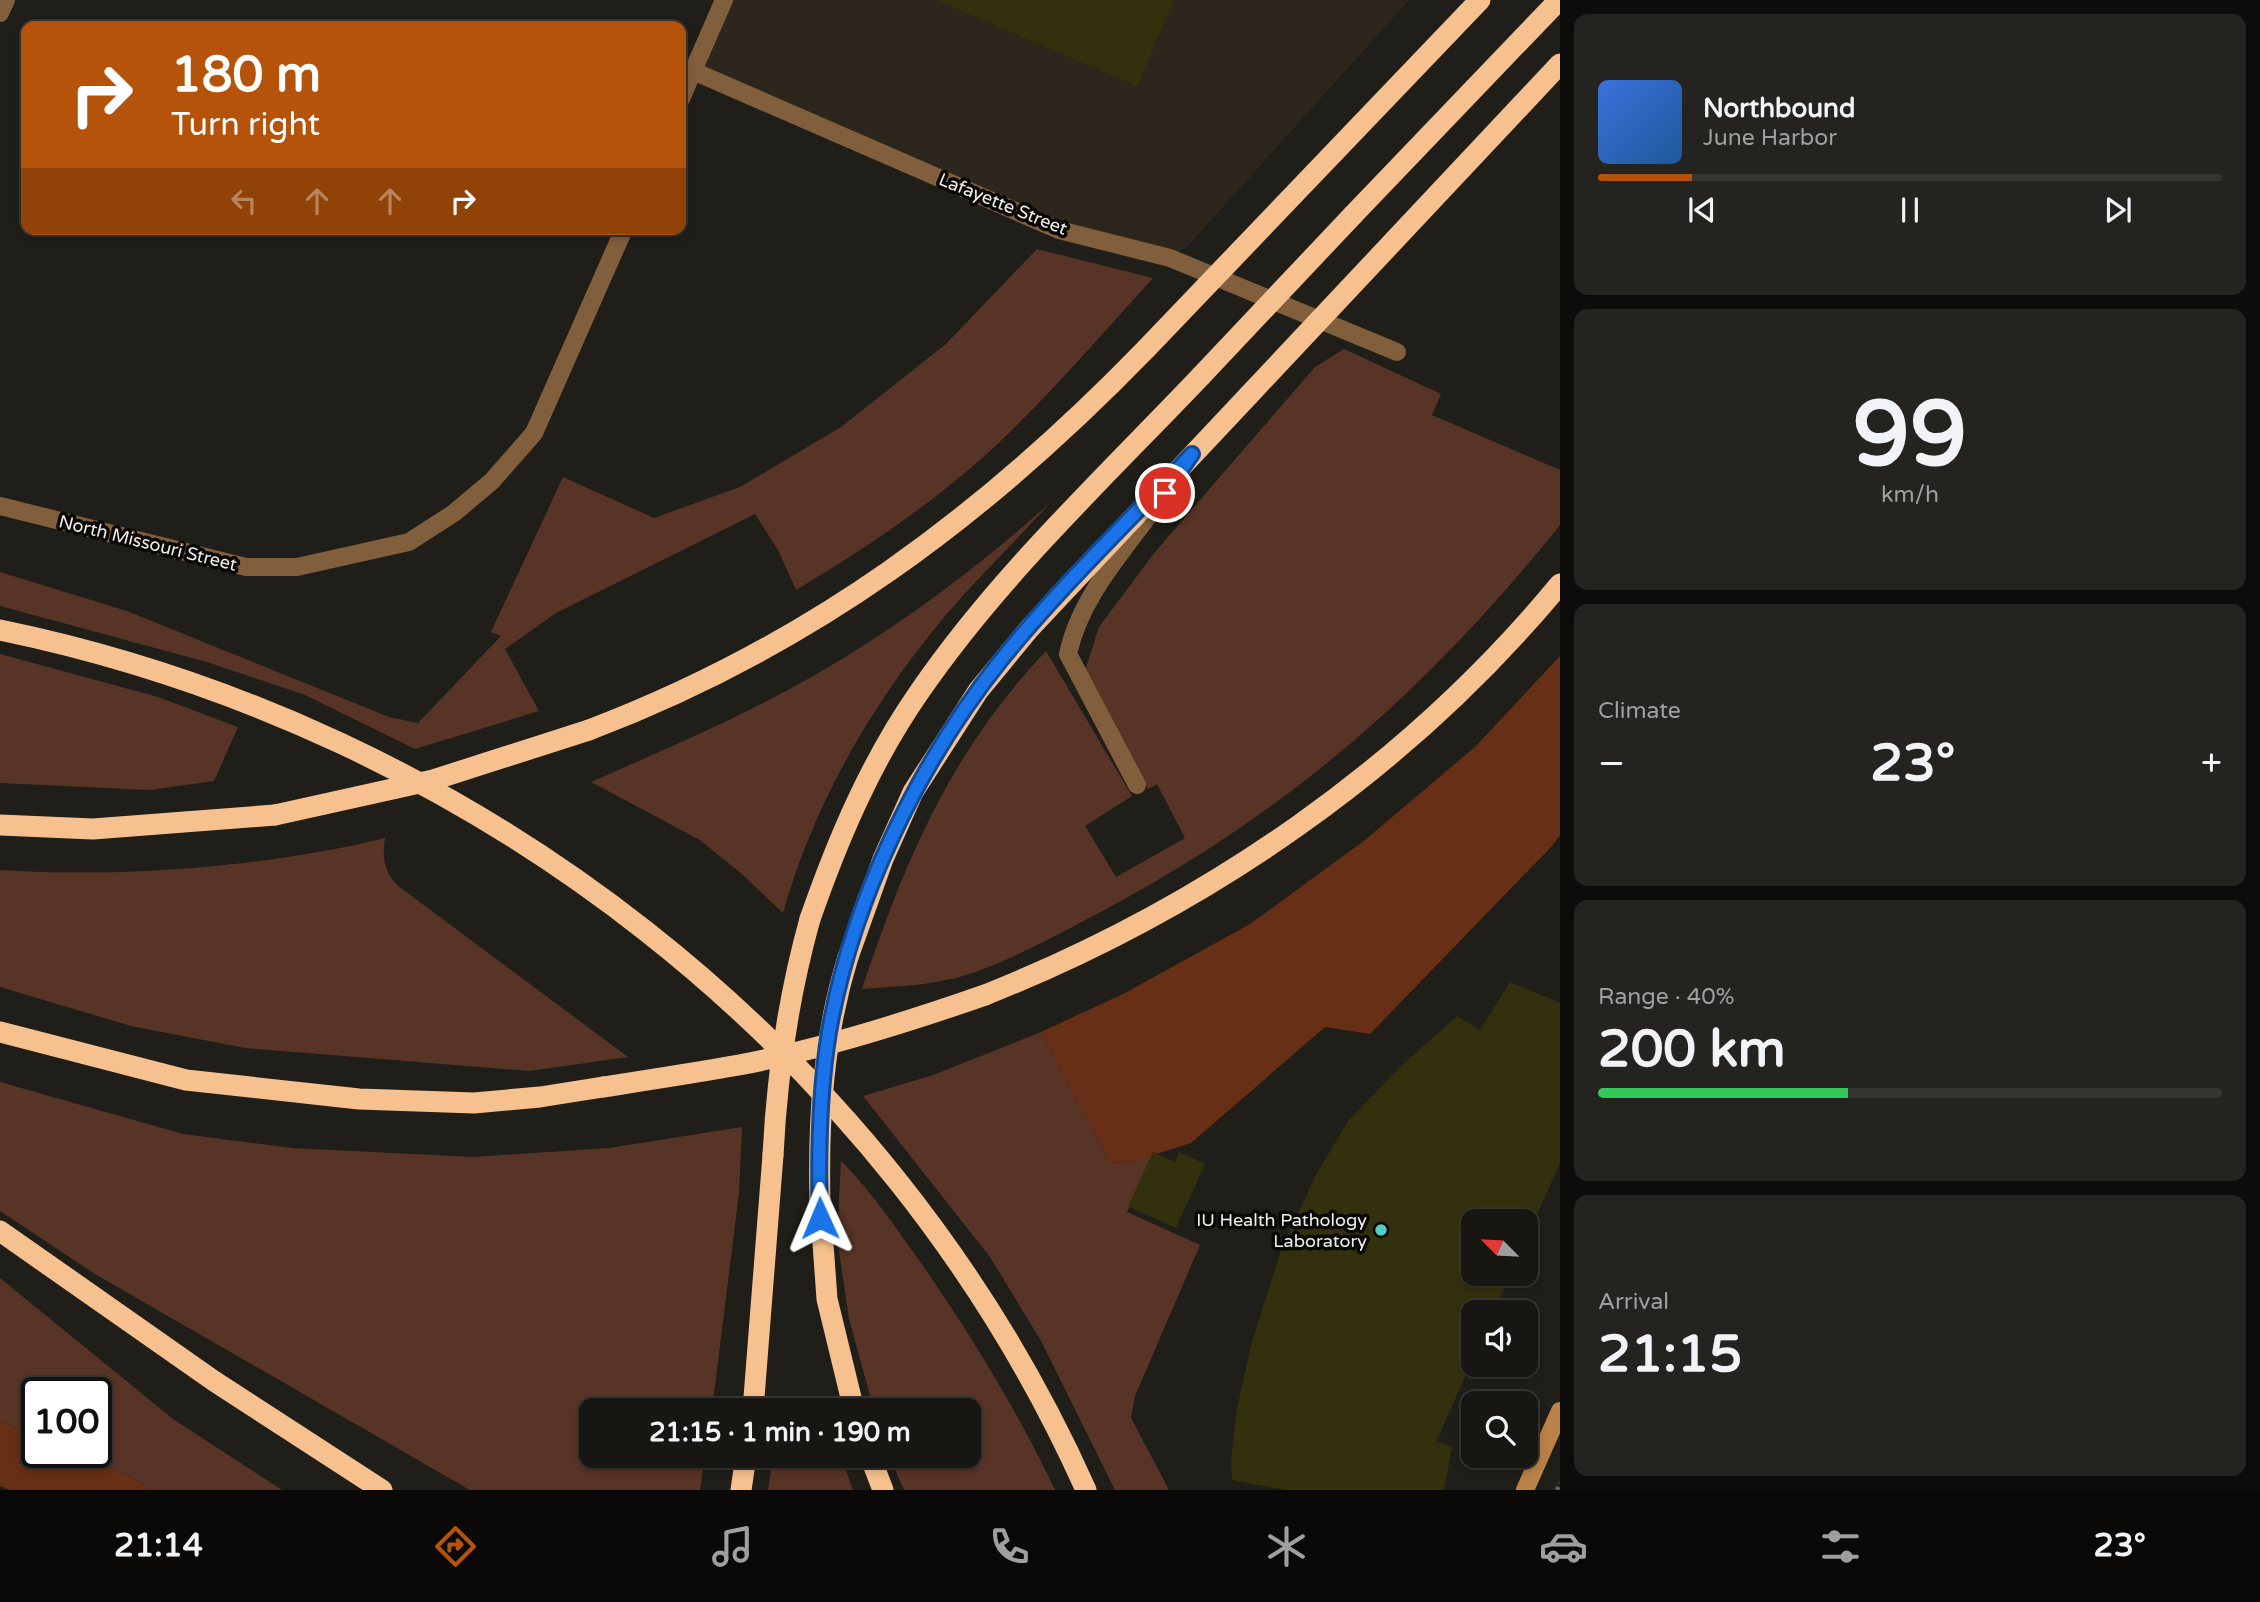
<!DOCTYPE html>
<meta charset="utf-8">
<style>
:root{--surface:#181612;--page:#252320;--text:#f1f3f6;--muted:#9f9f9f;--line:#363532;--accent:#b45309}
body{margin:0;font-family:"Varela Round",sans-serif;background:var(--page);color:var(--text);height:100vh;display:flex;flex-direction:column;font-size:26px;white-space:nowrap}
*{box-sizing:border-box;margin:0}
p{font-size:23px;color:var(--muted)}
.icon{flex:none;width:38px;height:38px;fill:none;stroke:currentColor;stroke-width:2;stroke-linecap:round;stroke-linejoin:round}
.map{position:relative;flex:1;overflow:hidden}
.side{display:flex;flex-direction:column;gap:14px;padding:14px;background:#0d0c0a;width:700px}
.side>*{flex:none}
.banner{position:absolute;left:21px;top:21px;width:665px;height:214px;border-radius:14px;box-shadow:0 4px 10px #0003,0 0 0 2px var(--line);background:#b45309;color:#fff;overflow:hidden}
.needle{width:46px;rotate:294deg}
.buttons{position:absolute;left:1461px;top:1209px;display:grid;gap:14px}
.buttons a{display:grid;place-items:center;width:77px;height:77px;border-radius:14px;background:var(--surface);box-shadow:0 4px 10px #0003,0 0 0 2px var(--line);font-size:35px}
.speed{position:absolute;left:21px;top:1377px;display:flex;gap:14px;font-size:35px;font-weight:700;text-align:center}
.speed>*{display:grid;place-content:center;width:91px;height:91px;border-radius:50%;background:var(--surface);box-shadow:0 4px 10px #0003,0 0 0 2px var(--line);line-height:1}
.speed .limit{border:4px solid #111;border-radius:10px;background:#fff;color:#111}
.pin{position:absolute;display:grid;place-items:center;width:60px;height:60px;color:#fff;margin:-30px;border:4px solid #fff;border-radius:50%;box-shadow:0 2px 7px #0007}
.me{position:absolute;width:77px;margin:-38px;rotate:359deg;stroke-linejoin:round;filter:drop-shadow(0 0 5px #0008)}
.turn{display:flex;align-items:center;gap:24px;height:147px;padding:0 35px;font-size:32px}
.turn .icon{width:91px;height:91px;stroke-width:2.5}
.turn b{display:block;font-size:49px;line-height:60px}
.lanes{display:flex;align-items:center;height:66px;padding:0 35px;background:#0003;justify-content:center;gap:35px;direction:ltr}
.lanes .off{opacity:.35}
.big{font-size:52px;font-weight:700;line-height:1.1}
.side .tile{flex:1;display:flex;flex-direction:column;justify-content:center;gap:10px;min-width:0;padding:0 24px;border-radius:14px;background:var(--page)}
.side .dial{align-items:center;gap:0}
.dial b{font-size:91px;line-height:1}
.song{display:flex;align-items:center;gap:21px}
.cover{width:84px;height:84px;border-radius:10px;background:linear-gradient(135deg,hsl(220 70% 55%),hsl(210 70% 35%))}
.played{height:7px;border-radius:4px;background:linear-gradient(90deg,var(--accent) 15%,var(--line) 15%)}
.keys{display:flex;justify-content:space-around;direction:ltr}
.heat{display:flex;justify-content:space-between;align-items:center;font-size:38px;direction:ltr}
.charge{height:10px;border-radius:5px;background:linear-gradient(90deg,#34c759 40%,var(--line) 0)}
.trip{position:absolute;left:579px;top:1398px;width:402px;height:70px;border-radius:14px;background:var(--surface);box-shadow:0 4px 10px #0003,0 0 0 2px var(--line);font-weight:700;line-height:70px;text-align:center}
.tab-bar{display:flex;height:112px;justify-content:space-around;align-items:center;background:#0a0907;color:var(--muted)}
.tab-bar .icon{width:49px;height:49px}
.tab-bar .current{color:var(--accent)}
.tab-bar b{font-size:32px;color:var(--text)}
main{display:flex;flex:1;min-height:0}
.map>svg:first-child{display:block}
</style>
<main>
<div class="map">
<svg width="1560" height="1490" viewBox="0 0 1560 1490">
<rect width="100%" height="100%" fill="#201e18"/>
<!-- built -->
<path fill="#2c261c" d="M724,0h685l-220,245 -19,13 -111,-28 -366,-159z"/>
<!-- green -->
<path fill="#583426" d="M1037,249l116,29c-48,53 -95,107 -146,157 -62,60 -137,111 -211,155l-18,-40 -23,-36 -199,99 -51,36 34,62 -124,38 -110,-54 -98,-33 -207,-56v-34l127,39 262,106 29,6 83,-87 -10,-4 72,-155 91,41 86,-31 101,-60 105,-83z
M1344,349l97,45 -9,21 128,55v55l-4,5c-129,159 -264,279 -446,377 -42,22 -118,65 -164,73 -27,6 -56,7 -84,9 43,-129 89,-238 184,-338l86,145 -47,30 31,51 69,-39 -28,-54 -9,5 -63,-118 14,-44 56,-75 160,-185z
M1051,502c-34,38 -72,74 -105,113 -74,88 -132,188 -163,298l-40,-38 -43,-35 -109,-58c66,-29 133,-58 197,-92 95,-51 184,-117 263,-188z
M0,654l158,43 80,30 -24,54 -64,9 -150,-7z
M385,838c-3,20 -1,32 12,47l231,172 -98,14 -285,-23 -114,-22 -131,-39v-117c122,8 267,-3 385,-32z
M1041,1032l69,131 24,-2 19,-9 -26,60 73,33 -65,151 -4,22 38,72h-54l-74,-149 -51,-84 -127,-161 70,-21z
M0,1082l183,52 109,14 181,9 136,-9 133,-21 -3,66 -27,217h-120v46h113l-5,34h-230l-375,-216 -95,-63z
M841,1161c31,31 55,67 80,102 50,72 96,147 134,227h-151l-15,-34h81v-46h-96l-25,-91 -12,-82z
M0,1278l173,141 109,71h-130l-28,-17 -50,-20 22,-1v-59h-59v44l-37,-16z
M773,1456h68l12,34h-85z"/>
<!-- forest -->
<path fill="#672f15" d="M1560,656v179l-8,11 -182,188 -45,-7 -134,116 -57,18 -24,2 -69,-131 84,-39 125,-69 115,-84 111,-94z
M0,1421l37,16v15l37,1 50,20 28,17h-142l-10,-4z"/>
<!-- building -->
<path fill="#33310d" d="M936,0h238l-37,86z
M1510,982l50,21v160l-34,76v-17h-52v52h37l-18,38h-19v45l-38,85 16,5 -8,43h-158l-54,-10 -1,-19 6,-53 15,-66 31,-98 33,-69 32,-54 53,-55 56,-50 23,14z
M1153,1152l22,10 4,-10 26,12 -29,64 -48,-22z"/>
<g fill="none" stroke-linecap="round" stroke-linejoin="round">
<!-- path -->
<path stroke="#64625c" stroke-width="4.5" stroke-dasharray="3.5 3.5" stroke-linecap="butt" d="M1557,1490l3,-7"/>
<!-- lane -->
<path stroke="#815e3c" stroke-width="18" d="M0,13l6,-13
M681,99l12,-28 366,159 111,28 227,94
M0,506l246,61h51l112,-25 45,-29 38,-32 42,-48 90,-204
M1137,785l-69,-131c12,-57 56,-104 90,-151"/>
<!-- street -->
<path stroke="#815e3c" stroke-width="18" d="M693,71l31,-71"/>
<!-- secondary -->
<path stroke="#ba8249" stroke-width="18" d="M1525,1490l35,-79"/>
<!-- highway -->
<path stroke="#f6c18f" stroke-width="21" d="M1353,215l206,-215
M0,630c471,97 889,419 1086,860
M589,730c221,-84 394,-213 557,-381
M0,825l93,4 182,-14
M810,919c28,-80 61,-158 110,-228 79,-115 185,-214 281,-315
M848,957l35,-98 30,-67 65,-101 51,-62 220,-234
M985,995c221,-88 423,-227 575,-411
M0,1032l186,48 173,19 115,4 66,-6 63,-10
M820,1202l7,97 27,111
M0,1231l214,150 168,109
M753,1410l20,-255
M870,1456l13,34
M741,1490l5,-34"/>
<!-- highway-bridge -->
<path stroke="#f6c18f" stroke-width="21" d="M1146,349l334,-349
M1201,376l152,-161
M1249,395l311,-331
M275,815l158,-35 156,-50
M603,1087c45,-7 91,-14 136,-22 84,-16 166,-42 246,-70
M773,1155c4,-81 15,-157 37,-236
M820,1202c-2,-83 3,-164 28,-245"/>
</g>
<g fill="none" stroke-linecap="round" stroke-linejoin="round">
<!-- route casing -->
<g stroke="#114b97" stroke-width="18">
<path id="route" d="M820,1218c-2,-62 -1,-125 9,-186 23,-131 89,-268 172,-372 58,-72 127,-138 191,-206l-27,39"/>
</g>
<!-- route -->
<use href="#route" stroke="#1a73e8" stroke-width="12"/>
</g>
<!-- markers -->
<circle fill="#54cdc7" stroke="#090806" stroke-width="2.5" cx="1381" cy="1230" r="7"/>
<g text-anchor="middle" stroke-width="7" stroke-linejoin="round" paint-order="stroke">
<!-- street labels -->
<g font-size="18" fill="#f1efeb" stroke="#090806">
<text transform="translate(1003 204) rotate(22)" y="6">Lafayette Street</text>
<text transform="translate(148 543) rotate(14)" y="6">North Missouri Street</text>
</g>
<!-- poi labels -->
<g font-size="18" fill="#f1efeb" stroke="#090806" text-anchor="end">
<text x="1367" y="1226">IU Health Pathology<tspan x="1367" dy="21">Laboratory</tspan></text>
</g>
</g>
</svg>
<div class="buttons">
<a><svg class="needle" viewBox="-14 -14 28 28"><path d="M0-13l5 13h-10z" fill="#e53935"/><path d="M0 13l5-13h-10z" fill="#9f9f9f"/></svg></a>
<a><svg class="icon" aria-label="sound" viewBox="0 0 24 24"><path d="M4 9h4l5-4v14l-5-4H4zM17 9q2 3 0 6"/></svg></a>
<a><svg class="icon" aria-label="search" viewBox="0 0 24 24"><circle cx="10" cy="10" r="6"/><path d="M15 15l6 6"/></svg></a>
</div>
<div class="speed"><div class="limit">100</div></div>
<div class="pin" style="left:1165px;top:493px;background:#d93025"><svg class="icon" aria-label="arrive" viewBox="0 0 24 24"><path d="M6 21V4h12l-3 4 3 4H6"/></svg></div>
<svg class="me" style="left:820px;top:1218px" viewBox="-20 -20 40 40"><path d="M0-17L14 15 0 8-14 15z" fill="#1a73e8" stroke="#fff" stroke-width="4"/></svg>
<div class="trip">21:15 · 1 min · 190 m</div>
<div class="banner">
<div class="turn"><svg class="icon" aria-label="right" viewBox="0 0 24 24"><path d="M7 20v-9h11M14 6l5 5-5 5"/></svg><div><b>180 m</b>Turn right</div></div>
<div class="lanes"><svg class="icon off" aria-label="left" viewBox="0 0 24 24"><path d="M17 20v-9H6M10 6l-5 5 5 5"/></svg><svg class="icon off" aria-label="ahead" viewBox="0 0 24 24"><path d="M12 20V5M6 11l6-6 6 6"/></svg><svg class="icon off" aria-label="ahead" viewBox="0 0 24 24"><path d="M12 20V5M6 11l6-6 6 6"/></svg><svg class="icon" aria-label="right" viewBox="0 0 24 24"><path d="M7 20v-9h11M14 6l5 5-5 5"/></svg></div>
</div>
</div>
<section class="side">
<div class="tile">
<div class="song"><i class="cover"></i><div><b>Northbound</b><p>June Harbor</p></div></div>
<div class="played"></div>
<div class="keys"><svg class="icon" aria-label="previous" viewBox="0 0 24 24"><path d="M18 5L8 12l10 7zM5 5v14"/></svg><svg class="icon" aria-label="pause" viewBox="0 0 24 24"><path d="M8 5v14M16 5v14"/></svg><svg class="icon" aria-label="next" viewBox="0 0 24 24"><path d="M6 5l10 7-10 7zM19 5v14"/></svg></div>
</div>
<div class="tile dial"><b>99</b><p>km/h</p></div>
<div class="tile"><p>Climate</p>
<div class="heat"><a>−</a><b class="big">23°</b><a>+</a></div>
</div>
<div class="tile"><p>Range · 40%</p><b class="big">200 km</b><div class="charge"></div></div>
<div class="tile"><p>Arrival</p><b class="big">21:15</b></div>
</section>
</main>
<nav class="tab-bar">
<b>21:14</b>
<svg class="icon current" aria-label="directions" viewBox="0 0 24 24"><path d="M12 3l9 9-9 9-9-9zM9 14v-3h6M13 9l2 2-2 2"/></svg>
<svg class="icon" aria-label="music" viewBox="0 0 24 24"><path d="M9 18V5l10-2v13"/><circle cx="6" cy="18" r="3"/><circle cx="16" cy="16" r="3"/></svg>
<svg class="icon" aria-label="phone" viewBox="0 0 24 24"><path d="M5 4h4l2 5-3 2q2 4 5 5l2-3 5 2v4C11 20 4 13 5 4z"/></svg>
<svg class="icon" aria-label="climate" viewBox="0 0 24 24"><path d="M12 3v18M4 7l16 10M4 17L20 7"/></svg>
<svg class="icon" aria-label="car" viewBox="0 0 24 24"><path d="M5 17H2v-5l4-1 3-4h7l3 4 3 1v5h-3M9 17h6M6 11h13"/><circle cx="7" cy="17" r="2"/><circle cx="17" cy="17" r="2"/></svg>
<svg class="icon" aria-label="filters" viewBox="0 0 24 24"><path d="M4 7h16M4 17h16"/><circle cx="9" cy="7" r="2"/><circle cx="15" cy="17" r="2"/></svg>
<b>23°</b>
</nav>
